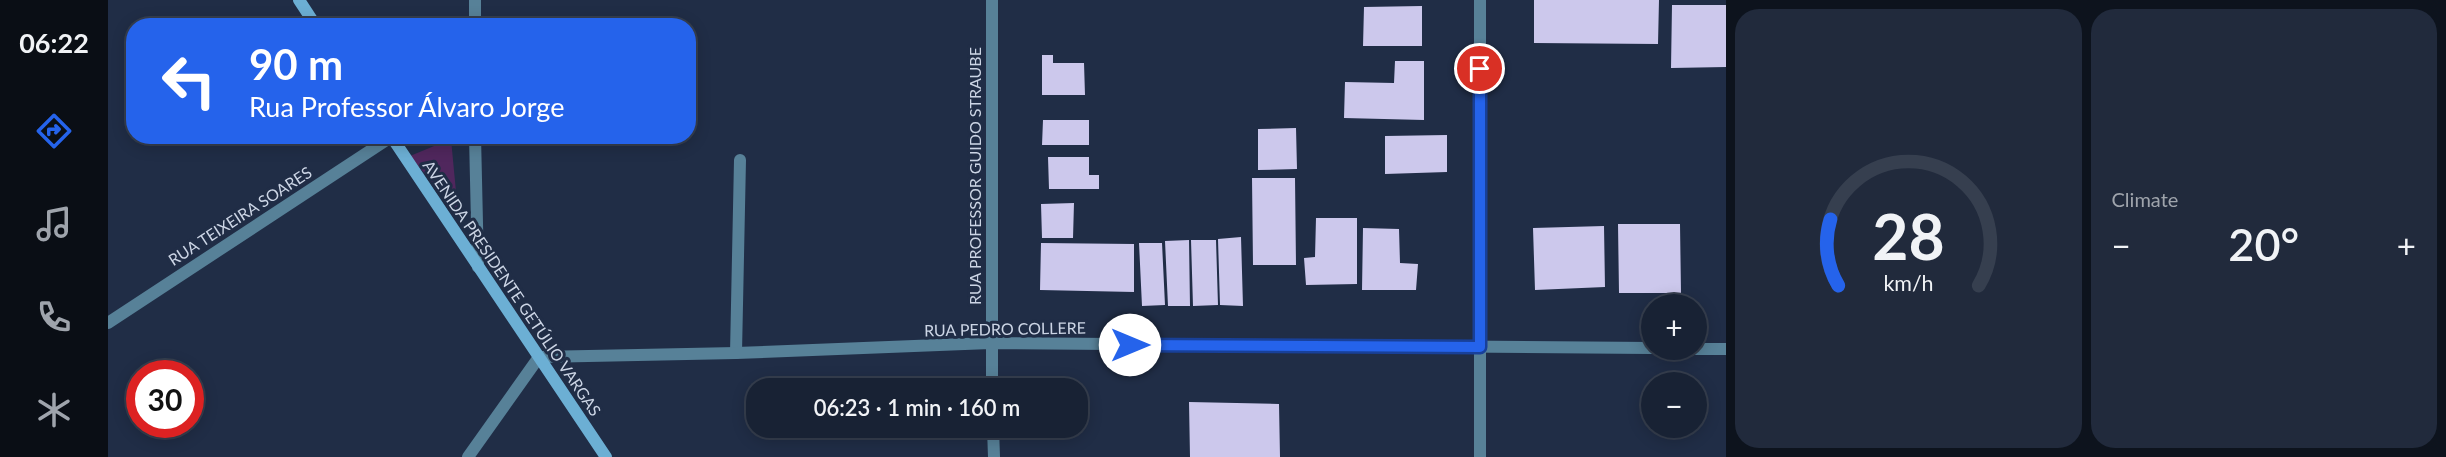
<!DOCTYPE html>
<meta charset="utf-8">
<style>
:root{--surface:#182234;--page:#212a3c;--text:#f1f3f6;--muted:#9fa4ac;--line:#363f4f;--accent:#2563eb}
body{margin:0;font-family:Lato,sans-serif;background:var(--page);color:var(--text);height:100vh;display:flex;flex-direction:column;font-size:22px;white-space:nowrap}
*{box-sizing:border-box;margin:0}
p{font-size:20px;color:var(--muted)}
.icon{flex:none;width:33px;height:33px;fill:none;stroke:currentColor;stroke-width:2;stroke-linecap:round;stroke-linejoin:round}
.map{position:relative;flex:1;overflow:hidden}
.drawer{display:flex;flex-direction:column;gap:9px;padding:9px;background:#0d131d;width:720px}
.drawer>*{flex:none}
.hud{position:absolute;left:18px;top:18px;width:570px;height:126px;border-radius:24px;box-shadow:0 3px 15px #0003,0 0 0 2px var(--line);background:#2563eb;color:#fff;overflow:hidden}
.fabs{position:absolute;left:1533px;top:294px;display:grid;gap:12px}
.fabs a{display:grid;place-items:center;width:66px;height:66px;border-radius:50%;background:var(--surface);box-shadow:0 3px 15px #0003,0 0 0 2px var(--line);font-size:30px}
.speed{position:absolute;left:18px;top:360px;display:flex;gap:12px;font-size:30px;font-weight:700;text-align:center}
.speed>*{display:grid;place-content:center;width:78px;height:78px;border-radius:50%;background:var(--surface);box-shadow:0 3px 15px #0003,0 0 0 2px var(--line);line-height:1}
.speed .limit{border:9px solid #d22;background:#fff;color:#111}
.pin{position:absolute;display:grid;place-items:center;width:51px;height:51px;color:#fff;margin:-26px;border:3px solid #fff;border-radius:50%;box-shadow:0 2px 6px #0007}
.me{position:absolute;width:66px;margin:-33px;rotate:90deg;stroke-linejoin:round;filter:drop-shadow(0 0 4px #0008)}
.turn{display:flex;align-items:center;gap:21px;height:126px;padding:0 24px;font-size:27px}
.turn .icon{width:78px;height:78px;stroke-width:2.5}
.turn b{display:block;font-size:42px;line-height:51px}
.big{font-size:45px;font-weight:600;line-height:1.1}
.drawer .tile{flex:1;display:flex;flex-direction:column;justify-content:center;gap:9px;min-width:0;padding:0 21px;border-radius:24px;background:var(--page)}
.drawer .dial{align-items:center;gap:0}
.dial svg{height:156px;overflow:visible;fill:none;stroke:var(--line);stroke-width:7;stroke-linecap:round;text-anchor:middle}
.dial text{fill:var(--text);stroke:none}
.heat{display:flex;justify-content:space-between;align-items:center;font-size:33px;direction:ltr}
.drawer .tiles{flex:1;display:grid;gap:9px;grid-template-columns:repeat(2,1fr)}
.trip{position:absolute;left:638px;top:378px;width:342px;height:60px;border-radius:24px;background:var(--surface);box-shadow:0 3px 15px #0003,0 0 0 2px var(--line);font-weight:600;line-height:60px;text-align:center}
main{display:flex;flex:1;min-height:0}
.tabs{display:flex;flex-direction:column;width:108px;justify-content:space-around;align-items:center;background:#0a0e15;color:var(--muted)}
.tabs .icon{width:42px;height:42px}
.tabs .on{color:var(--accent)}
.tabs b{font-size:27px;color:var(--text)}
.map>svg:first-child{display:block}
</style>
<main>
<nav class="tabs">
<b>06:22</b>
<svg class="icon on" aria-label="directions" viewBox="0 0 24 24"><path d="M12 3l9 9-9 9-9-9zM9 14v-3h6M13 9l2 2-2 2"/></svg>
<svg class="icon" aria-label="music" viewBox="0 0 24 24"><path d="M9 18V5l10-2v13"/><circle cx="6" cy="18" r="3"/><circle cx="16" cy="16" r="3"/></svg>
<svg class="icon" aria-label="phone" viewBox="0 0 24 24"><path d="M5 4h4l2 5-3 2q2 4 5 5l2-3 5 2v4C11 20 4 13 5 4z"/></svg>
<svg class="icon" aria-label="climate" viewBox="0 0 24 24"><path d="M12 3v18M4 7l16 10M4 17L20 7"/></svg>
</nav>
<div class="map">
<svg width="1618" height="457" viewBox="0 0 1618 457">
<rect width="100%" height="100%" fill="#202d46"/>
<!-- green -->
<path fill="#50275d" d="M343,139l7,74 -48,-57z"/>
<!-- building -->
<path fill="#ccc8ec" d="M1426,0h125l-1,44 -124,-1z
M1564,5h54v62l-55,1z
M1314,6v40h-59l1,-39z
M934,55h11v8h31l1,32h-43z
M1287,61h29v59l-80,-2 1,-36 49,1z
M935,120h46v25h-47z
M1188,128l1,41 -39,1v-41z
M1339,135v37l-62,2v-38z
M940,157h41v18h10v14h-50z
M1144,178h43l1,87h-43z
M966,203l-1,35h-31l-1,-34z
M1208,218h41v66l-51,1 -2,-27 11,-1z
M1510,224h62l1,69h-62z
M1496,226l1,61 -70,3 -2,-62z
M1255,228l36,1 1,34 18,1 -2,26h-54z
M1133,237l2,69 -23,-1 -2,-66z
M1081,240l1,66h-22l-3,-65z
M1083,240h25l2,65 -25,1z
M933,243l93,1v48l-94,-2z
M1031,243h23l3,62 -23,1z
M1081,402l90,2 1,53h-90z"/>
<g fill="none" stroke-linecap="round" stroke-linejoin="round">
<!-- service -->
<path stroke="#578198" stroke-width="12" d="M628,353l4,-193"/>
<!-- minor -->
<path stroke="#578198" stroke-width="12" d="M884,0v388
M367,26v-26
M367,136l3,131
M1588,349h30
M885,428l1,29
M360,457l71,-100 197,-4 254,-10 662,5"/>
<!-- tertiary -->
<path stroke="#578198" stroke-width="12" d="M0,323l283,-186
M1372,457v-457"/>
<!-- secondary -->
<path stroke="#6cafd4" stroke-width="12" d="M191,0l17,26
M283,136l215,321"/>
</g>
<g fill="none" stroke-linecap="round" stroke-linejoin="round">
<!-- route casing -->
<g stroke="#184099" stroke-width="15">
<path id="route" d="M1022,345l350,2v-278"/>
</g>
<!-- route -->
<use href="#route" stroke="#2563eb" stroke-width="10"/>
</g>
<g text-anchor="middle" stroke-width="6" stroke-linejoin="round" paint-order="stroke">
<!-- street labels -->
<g font-size="16" fill="#ccd5e5" stroke="#202d46">
<text transform="translate(867 176) rotate(-90)" y="6">RUA PROFESSOR GUIDO STRAUBE</text>
<text transform="translate(132 216) rotate(-33)" y="6">RUA TEIXEIRA SOARES</text>
<text transform="translate(404 288) rotate(56)" y="6">AVENIDA PRESIDENTE GETÚLIO VARGAS</text>
<text transform="translate(897 329) rotate(-1)" y="6">RUA PEDRO COLLERE</text>
</g>
</g>
</svg>
<div class="fabs">
<a>+</a>
<a>−</a>
</div>
<div class="speed"><div class="limit">30</div></div>
<div class="pin" style="left:1372px;top:69px;background:#d93025"><svg class="icon" aria-label="arrive" viewBox="0 0 24 24"><path d="M6 21V4h12l-3 4 3 4H6"/></svg></div>
<svg class="me" style="left:1022px;top:345px" viewBox="-20 -20 40 40"><circle r="19" fill="#fff"/><path d="M0-13L10 11 0 6-10 11z" fill="#2563eb"/></svg>
<div class="trip">06:23 · 1 min · 160 m</div>
<div class="hud">
<div class="turn"><svg class="icon" aria-label="left" viewBox="0 0 24 24"><path d="M17 20v-9H6M10 6l-5 5 5 5"/></svg><div><b>90 m</b>Rua Professor Álvaro Jorge</div></div>
</div>
</div>
<section class="drawer">
<div class="tiles">
<div class="tile dial"><svg viewBox="0 0 100 80">
<path d="M14 69A42 42 0 1 1 86 69"/>
<path d="M14 69A42 42 0 0 1 10 35" stroke="#2563eb"/>
<text x="50" y="56" font-size="32" font-weight="700">28</text>
<text x="50" y="72" font-size="11">km/h</text>
</svg></div>
<div class="tile"><p>Climate</p>
<div class="heat"><a>−</a><b class="big">20°</b><a>+</a></div>
</div>
</div>
</section>
</main>
